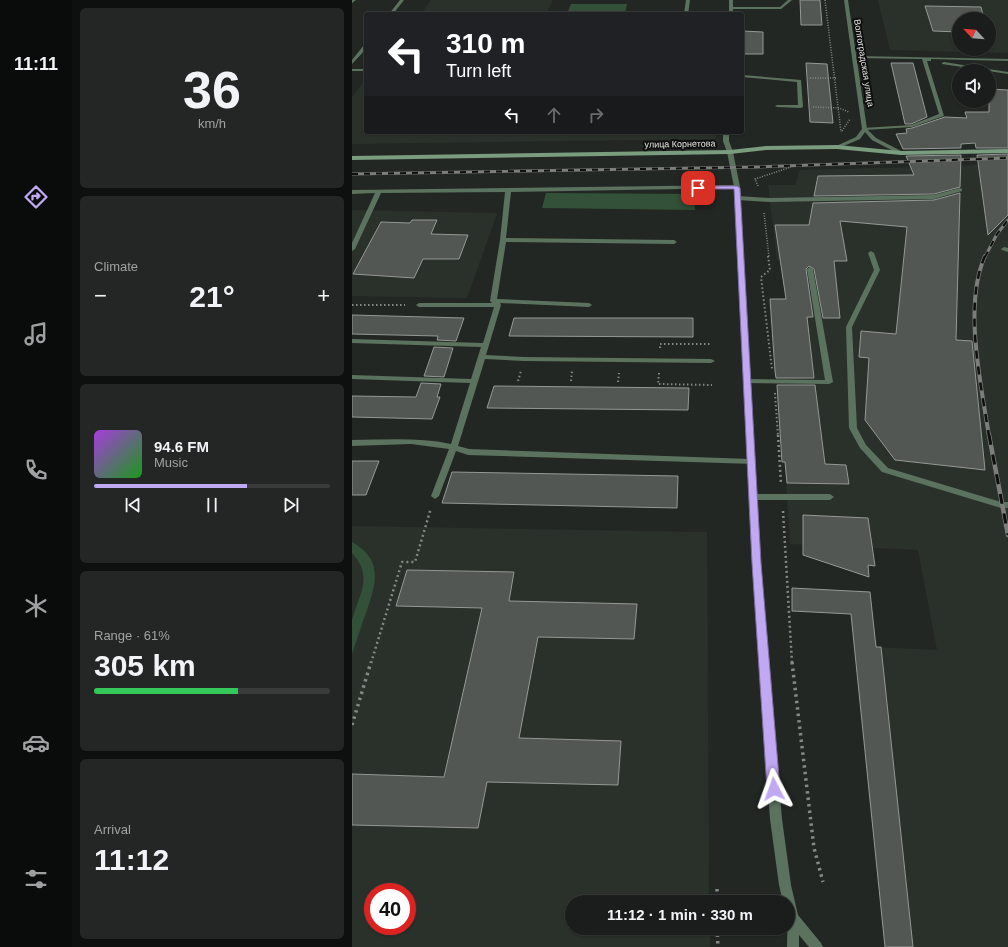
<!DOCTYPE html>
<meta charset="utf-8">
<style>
:root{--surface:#1a1d1b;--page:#232624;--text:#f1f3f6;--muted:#9fa2a3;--line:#383b3a;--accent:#c0a8f3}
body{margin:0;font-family:Arial,sans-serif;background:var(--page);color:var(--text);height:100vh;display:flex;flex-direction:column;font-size:15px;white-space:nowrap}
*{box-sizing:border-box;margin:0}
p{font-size:13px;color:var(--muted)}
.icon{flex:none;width:22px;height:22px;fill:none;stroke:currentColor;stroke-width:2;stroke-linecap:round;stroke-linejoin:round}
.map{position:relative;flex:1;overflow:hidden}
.side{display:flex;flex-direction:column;gap:8px;padding:8px;background:#0e100f;width:280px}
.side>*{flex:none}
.banner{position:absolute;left:12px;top:12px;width:380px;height:122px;border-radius:4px;box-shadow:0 1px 3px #0004,0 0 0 1px var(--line);background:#202124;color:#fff;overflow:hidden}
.needle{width:26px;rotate:296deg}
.controls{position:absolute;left:600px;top:12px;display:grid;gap:8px}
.controls a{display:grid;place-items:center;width:44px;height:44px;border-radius:50%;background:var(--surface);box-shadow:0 1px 3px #0004,0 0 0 1px var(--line);font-size:20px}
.speed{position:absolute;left:12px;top:883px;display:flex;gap:8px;font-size:20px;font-weight:700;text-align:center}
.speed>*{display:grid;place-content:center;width:52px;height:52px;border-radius:50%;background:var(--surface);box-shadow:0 1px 3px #0004,0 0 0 1px var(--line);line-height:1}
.speed .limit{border:6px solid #d22;background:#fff;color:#111}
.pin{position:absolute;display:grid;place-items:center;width:34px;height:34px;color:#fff;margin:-17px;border-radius:8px;box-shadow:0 2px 6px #0006}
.me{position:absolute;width:44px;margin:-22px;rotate:356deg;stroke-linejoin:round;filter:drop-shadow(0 0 3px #0008)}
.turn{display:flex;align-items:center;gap:14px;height:84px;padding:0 16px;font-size:18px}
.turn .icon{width:52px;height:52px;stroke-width:2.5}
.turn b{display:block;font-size:28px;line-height:34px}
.lanes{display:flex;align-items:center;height:38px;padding:0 16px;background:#0003;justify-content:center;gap:20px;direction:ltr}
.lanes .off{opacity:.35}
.big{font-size:30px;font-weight:700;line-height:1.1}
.side .widget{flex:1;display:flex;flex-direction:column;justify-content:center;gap:6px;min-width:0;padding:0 14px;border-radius:6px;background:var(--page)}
.side .dial{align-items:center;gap:0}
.dial b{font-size:52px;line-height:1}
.song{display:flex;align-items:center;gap:12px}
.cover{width:48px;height:48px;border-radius:6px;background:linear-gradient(135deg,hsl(280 70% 55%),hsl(120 70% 35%))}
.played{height:4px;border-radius:2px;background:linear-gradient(90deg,var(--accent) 65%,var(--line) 65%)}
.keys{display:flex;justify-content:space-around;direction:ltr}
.heat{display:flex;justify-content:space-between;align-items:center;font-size:22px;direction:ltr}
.charge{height:6px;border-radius:3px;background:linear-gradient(90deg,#34c759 61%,var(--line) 0)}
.trip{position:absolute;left:213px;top:895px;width:230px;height:40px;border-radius:20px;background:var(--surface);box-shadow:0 1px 3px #0004,0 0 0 1px var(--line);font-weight:700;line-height:40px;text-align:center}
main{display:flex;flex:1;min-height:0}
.menu{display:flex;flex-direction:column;width:72px;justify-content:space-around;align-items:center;background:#0a0c0b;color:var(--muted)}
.menu .icon{width:28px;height:28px}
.menu .current{color:var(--accent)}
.menu b{font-size:18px;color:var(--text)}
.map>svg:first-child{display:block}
</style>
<main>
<nav class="menu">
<b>11:11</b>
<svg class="icon current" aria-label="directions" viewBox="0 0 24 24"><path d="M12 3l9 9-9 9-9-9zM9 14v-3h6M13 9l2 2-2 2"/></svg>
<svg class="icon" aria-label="music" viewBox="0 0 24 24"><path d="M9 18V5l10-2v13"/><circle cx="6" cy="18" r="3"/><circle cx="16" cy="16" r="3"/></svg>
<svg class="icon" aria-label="phone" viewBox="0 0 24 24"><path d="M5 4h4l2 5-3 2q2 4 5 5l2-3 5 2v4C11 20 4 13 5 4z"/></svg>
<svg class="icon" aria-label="climate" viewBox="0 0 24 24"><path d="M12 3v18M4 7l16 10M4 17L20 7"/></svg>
<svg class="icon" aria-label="car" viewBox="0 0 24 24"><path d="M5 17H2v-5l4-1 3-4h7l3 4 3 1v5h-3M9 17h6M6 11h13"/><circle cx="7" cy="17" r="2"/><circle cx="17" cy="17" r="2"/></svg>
<svg class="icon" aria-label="filters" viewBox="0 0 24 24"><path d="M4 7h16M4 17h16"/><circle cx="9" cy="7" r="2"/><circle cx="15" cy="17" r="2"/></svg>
</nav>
<section class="side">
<div class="widget dial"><b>36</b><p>km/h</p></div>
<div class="widget"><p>Climate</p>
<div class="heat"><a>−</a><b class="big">21°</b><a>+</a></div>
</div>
<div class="widget">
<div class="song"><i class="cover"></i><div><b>94.6 FM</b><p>Music</p></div></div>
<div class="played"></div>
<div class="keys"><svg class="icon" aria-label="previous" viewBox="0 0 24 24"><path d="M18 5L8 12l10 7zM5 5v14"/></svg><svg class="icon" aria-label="pause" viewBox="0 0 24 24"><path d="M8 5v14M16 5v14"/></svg><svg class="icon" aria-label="next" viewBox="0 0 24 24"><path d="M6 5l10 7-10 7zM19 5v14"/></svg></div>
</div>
<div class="widget"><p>Range · 61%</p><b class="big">305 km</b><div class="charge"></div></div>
<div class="widget"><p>Arrival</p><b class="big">11:12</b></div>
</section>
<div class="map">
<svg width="656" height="947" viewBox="0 0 656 947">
<rect width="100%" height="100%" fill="#232724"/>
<!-- built -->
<path fill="#29312a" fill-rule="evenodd" d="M79,0h122l-7,14h-125z
M526,0h130v53l-118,-3zM607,19h30v30h-30z
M12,81h2v51h350v7l-364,5v-47z
M656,162v785h-123l-31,-301 83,4 -19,-100 -128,-6 -5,-82h-3l-12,-163 16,-1 -6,-38h-3l-9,-75h27l5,-15 158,-4z
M0,210l143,3 2,1 -30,84 -115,-2z
M0,526l355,6 2,370h-137v26h138v19h-358zM21,892h34v34h-34z"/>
<!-- green -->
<path fill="#325138" d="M219,4h56l-2,10h-58z
M194,193l148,1 1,16 -153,-2z
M0,542c32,18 24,42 14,71 -5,13 -9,27 -14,41 0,-11 0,-24 0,-34 7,-26 22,-43 0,-67z"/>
<!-- building -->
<path fill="#525753" stroke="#959995" d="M448,0h20l2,25h-21z
M573,6l56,1 3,12h-25v13l-26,-1z
M390,31l21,1v22h-21z
M454,63l21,1 6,59 -23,-1z
M539,63h22l14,54 -16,7h-6z
M637,89l19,1v58h-32l-1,-5 -14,1v4l-58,1 -7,-15 11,-1 -1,-4 6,-1 33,-11 22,1 -2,-6h24z
M656,154v61l-20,20 -11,-80z
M609,155l-1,32 -26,7 -120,2 4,-20 96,-1 -8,-19z
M608,193l-4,147 16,1 13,129 -90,-10 -30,-40 4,-62 -10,-1 2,-26 35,3 11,-107 -67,-6 7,40h-13l6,57h-17l-9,-49 -5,-3 -3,3 7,48h-6l7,61h-38l-1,-7 -5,-72h16l-11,-74h34l4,-22 121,-3z
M60,220h25l-6,14 37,1 -9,24h-36l-9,19 -61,-4 28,-52 29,1z
M0,315l112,3 -8,23 -19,-1 1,-4 -86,-2z
M162,318h179v19l-184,-1z
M82,347l19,1 -9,29 -20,-1z
M69,383l20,1 -4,13h3l-8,22 -80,-2v-21l64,1z
M425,385h38l10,79 21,1 3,19 -62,-1 -2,-21h-3z
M142,386l195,2 -1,22 -201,-2z
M0,461h27l-13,34h-14z
M100,472l226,4 -1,32 -235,-5z
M451,515l65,3 7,48 -7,-1 1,12 -66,-22z
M55,570l107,2 -5,29 128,3 -3,35 -96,-2 -19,101 102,3 -3,44 -131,-3 -9,46 -126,-3v-51l92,3 38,-169 -86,-2z
M440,588l78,4 6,55h5l32,300h-28l-34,-333 -59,-3z"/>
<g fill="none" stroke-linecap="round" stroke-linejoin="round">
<!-- path-far3 -->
<path stroke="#858885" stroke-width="1.5" stroke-dasharray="1 1.5" stroke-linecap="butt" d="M473,0l16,132
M458,78h26
M461,107l26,1 10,4
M490,131l8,-12
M406,186l-3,-7 36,-12
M412,213l5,44"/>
<!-- path-far2 -->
<path stroke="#858885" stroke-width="2" stroke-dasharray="1.5 2.5" stroke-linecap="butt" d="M416,256l2,14 -9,7 11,92
M0,305h53
M308,348v-4h51
M307,373l-1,11 54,1
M166,381l3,-10
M219,381l1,-10
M266,382l1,-9
M423,393l3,43"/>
<!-- path-far1 -->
<path stroke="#858885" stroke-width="2.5" stroke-dasharray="2 3" stroke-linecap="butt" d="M426,435l3,49
M431,511l9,152
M19,663l31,-101h13l16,-54"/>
<!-- path -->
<path stroke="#858885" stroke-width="3.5" stroke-dasharray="2.5 4" stroke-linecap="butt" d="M440,662l22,186 9,34
M0,725l19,-63
M365,889v13
M365,928l1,19"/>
<!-- service -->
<path fill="#5b725e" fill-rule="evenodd" d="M0,0h4l-4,3z
M334,0h4l-2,14h-4z
M377,0h4v7h47l8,-7h4l-11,9h-48v5h-4z
M504,56l152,3v2l-77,-2v2h-4l17,55 -32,11 -47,3 -2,-1v-1l48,-3 28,-11 -17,-55 -68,-1v-1z
M592,62l64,10v2l-66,-10v-1z
M0,69h14v2h-14z
M390,75l59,5 2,27 -2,1 -24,-1 -2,-1 2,-1h21l-1,-23 -55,-5z
M371,132h6v9l4,11 -1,1 -5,-1 -4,-11z
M385,185l3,2 -1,1 -228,4 -5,46 168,2 3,2 -3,2 -168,-2 -9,57 92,4 3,2 -3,2 -89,-4 1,2 -15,50 38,2 187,2 4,2 -4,2 -187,-2 -39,-2 -27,87 11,3 282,10 4,3 -1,2 -286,-9 -12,-4 -17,45 -4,3 -4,-3 18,-47 -38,-5 -59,2v-6c33,0 66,-3 99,4l19,-61 -118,-4v-4l119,4 10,-32 -129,-4v-4l131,4 11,-36h-75l-3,-2 3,-2h73l-2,-2 10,-61 5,-48 -124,1 -26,56 -3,2v-8l23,-50 -23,1v-4z
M608,188l2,1v2l-28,8 -164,3 -32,-2 -3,-2 3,-2 32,2 164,-3z
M652,247l4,1v4l-6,-2 -1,-1z
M519,251l3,2 6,17 -28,57 5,101 9,17 22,23 113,34h7v6h-7l-119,-36 -22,-24 -11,-20 -3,-101 28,-57 -6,-17z
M458,267l3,2 20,113 -4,2 -85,-1 -1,-2 4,-2 78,1 -18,-111z
M401,494h77l4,3 -4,3h-77l-4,-3z"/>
<!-- minor -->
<path fill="#5b725e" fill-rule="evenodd" d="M48,0h4l-11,14h-4z
M12,45h2v4l-14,15v-4z"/>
<!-- tertiary -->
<path fill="#5b725e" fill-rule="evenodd" d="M492,0h4l19,129 9,9 27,14v2h-4l-27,-14 -7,-8 -5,7 -21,9 -5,-1 22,-10 6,-8z
M378,150l3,2 7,35 20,376 22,256 9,66 7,30 23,28 2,4h-14l-10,-12v12h-12l1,-45h-5l-4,-17 -9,-66 -18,-256 -18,-376 -7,-35z"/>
<!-- secondary -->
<path fill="#799d7e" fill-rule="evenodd" d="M485,145l64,6 107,-2v4l-107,2 -64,-6 -71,1 -36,4 -378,6v-4l378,-6 36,-4z"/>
<!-- rail-far2 casing -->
<g stroke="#7b7e7b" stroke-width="3">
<path id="rail-far2" d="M0,174l405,-7 251,-9
M633,257l12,-23 11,-14"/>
</g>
<!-- rail-far1 casing -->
<g stroke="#7b7e7b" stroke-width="4">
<path id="rail-far1" d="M633,256c-22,49 -4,128 4,180"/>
</g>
<!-- rail casing -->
<g stroke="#7b7e7b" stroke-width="4.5">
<path id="rail" d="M637,435l19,100"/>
</g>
<!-- rail-far2 -->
<use href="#rail-far2" stroke="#0e0f0e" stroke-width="2" stroke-dasharray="6" stroke-linecap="butt"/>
<!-- rail-far1 -->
<use href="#rail-far1" stroke="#0e0f0e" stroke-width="2.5" stroke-dasharray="8" stroke-linecap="butt"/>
<!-- rail -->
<use href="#rail" stroke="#0e0f0e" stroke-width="3" stroke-dasharray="10" stroke-linecap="butt"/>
</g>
<!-- route -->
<path fill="#c0a8f3" stroke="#7d6d9e" d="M346,186h39l3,2 21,375 19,226 -2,4 -4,2 -5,-2 -2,-4 -15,-226 -18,-374h-39v-1z"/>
<g text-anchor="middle" stroke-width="4" stroke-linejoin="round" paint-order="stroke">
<!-- far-street labels -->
<g font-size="9" fill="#e2e4e2" stroke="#0e0f0e">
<text transform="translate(512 63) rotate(81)" y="3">Волгоградская улица</text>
<text transform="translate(328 144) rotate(-1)" y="3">улица Корнетова</text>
</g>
</g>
</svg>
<div class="controls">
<a><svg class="needle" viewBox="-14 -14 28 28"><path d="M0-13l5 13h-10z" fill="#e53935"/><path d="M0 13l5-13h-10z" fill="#9fa2a3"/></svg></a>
<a><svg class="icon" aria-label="sound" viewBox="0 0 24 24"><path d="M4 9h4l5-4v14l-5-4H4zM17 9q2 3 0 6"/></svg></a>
</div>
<div class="speed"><div class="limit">40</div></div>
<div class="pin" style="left:346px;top:188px;background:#d93025"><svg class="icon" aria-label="arrive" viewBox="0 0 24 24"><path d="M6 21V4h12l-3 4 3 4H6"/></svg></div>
<svg class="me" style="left:422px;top:789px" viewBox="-20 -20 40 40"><path d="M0-17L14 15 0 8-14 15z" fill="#c0a8f3" stroke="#fff" stroke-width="4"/></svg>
<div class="trip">11:12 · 1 min · 330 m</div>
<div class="banner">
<div class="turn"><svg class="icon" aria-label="left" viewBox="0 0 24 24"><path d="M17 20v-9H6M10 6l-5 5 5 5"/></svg><div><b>310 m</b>Turn left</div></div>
<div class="lanes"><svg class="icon" aria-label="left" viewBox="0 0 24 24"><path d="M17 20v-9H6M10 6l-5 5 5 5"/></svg><svg class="icon off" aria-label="ahead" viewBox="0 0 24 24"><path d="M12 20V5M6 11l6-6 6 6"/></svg><svg class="icon off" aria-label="right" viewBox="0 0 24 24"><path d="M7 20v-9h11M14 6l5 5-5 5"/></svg></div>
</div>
</div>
</main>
